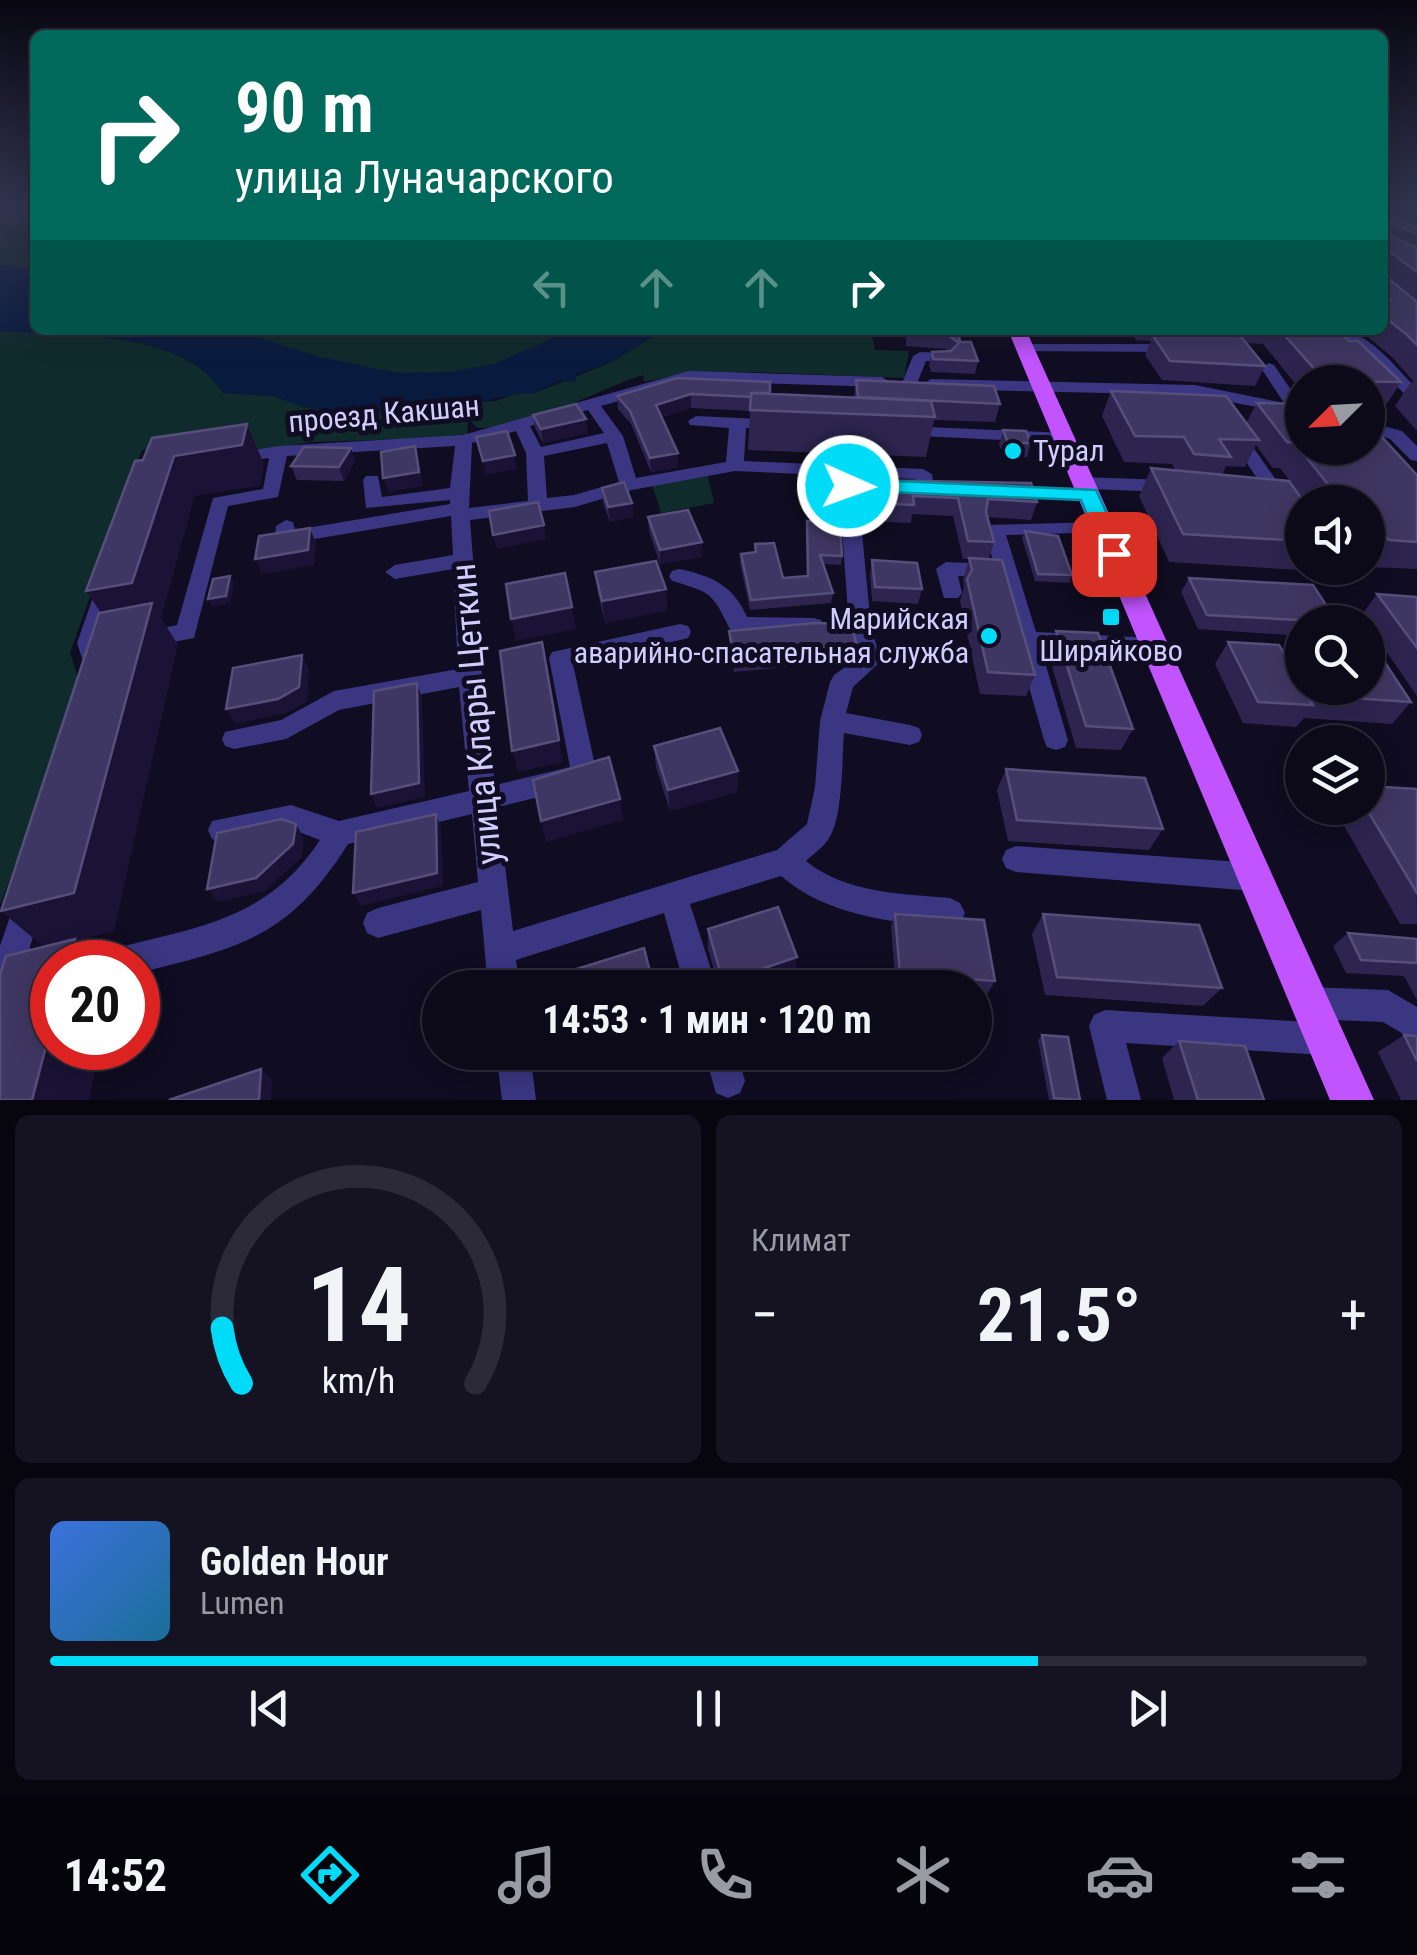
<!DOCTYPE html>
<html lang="ru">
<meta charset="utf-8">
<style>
:root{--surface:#0c0919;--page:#151222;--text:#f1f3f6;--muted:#9a9aa2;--line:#2c2a38;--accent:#00dcf8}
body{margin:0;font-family:"Roboto Condensed",sans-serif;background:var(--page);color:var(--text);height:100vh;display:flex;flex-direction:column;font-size:38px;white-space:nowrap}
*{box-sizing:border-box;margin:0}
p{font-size:32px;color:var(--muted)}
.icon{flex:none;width:55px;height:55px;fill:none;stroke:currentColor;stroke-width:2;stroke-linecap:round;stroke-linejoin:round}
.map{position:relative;height:1100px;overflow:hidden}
.panel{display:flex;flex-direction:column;gap:15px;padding:15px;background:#07050e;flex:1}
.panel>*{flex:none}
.banner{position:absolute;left:30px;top:30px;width:1358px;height:305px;border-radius:15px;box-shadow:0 5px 25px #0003,0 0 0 2px var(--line);background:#00695c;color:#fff;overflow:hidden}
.needle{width:65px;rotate:246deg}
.tools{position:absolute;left:1285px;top:365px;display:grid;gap:20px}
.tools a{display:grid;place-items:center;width:100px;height:100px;border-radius:50%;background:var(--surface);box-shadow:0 5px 25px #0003,0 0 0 2px var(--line);font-size:50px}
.speed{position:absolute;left:30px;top:940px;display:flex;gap:20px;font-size:50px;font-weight:700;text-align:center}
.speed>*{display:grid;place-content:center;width:130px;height:130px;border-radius:50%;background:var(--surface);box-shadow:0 5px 25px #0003,0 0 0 2px var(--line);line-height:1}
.speed .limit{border:15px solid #d22;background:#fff;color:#111}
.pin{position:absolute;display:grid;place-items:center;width:85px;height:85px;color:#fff;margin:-42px;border-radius:20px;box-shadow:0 5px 15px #0006}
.me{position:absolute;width:110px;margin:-55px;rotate:92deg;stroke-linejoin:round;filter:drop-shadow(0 0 8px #0008)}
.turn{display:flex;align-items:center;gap:35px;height:210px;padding:0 40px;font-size:45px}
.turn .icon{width:130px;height:130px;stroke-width:2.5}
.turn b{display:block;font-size:70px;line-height:85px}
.lanes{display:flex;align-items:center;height:95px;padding:0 40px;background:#0003;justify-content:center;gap:50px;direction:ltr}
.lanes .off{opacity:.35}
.big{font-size:75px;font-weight:700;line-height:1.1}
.panel .widget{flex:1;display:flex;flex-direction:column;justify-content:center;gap:15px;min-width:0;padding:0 35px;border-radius:15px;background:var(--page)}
.panel .dial{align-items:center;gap:0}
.dial svg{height:260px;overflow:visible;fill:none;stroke:var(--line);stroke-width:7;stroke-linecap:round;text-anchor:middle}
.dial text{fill:var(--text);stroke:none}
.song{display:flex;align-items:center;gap:30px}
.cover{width:120px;height:120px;border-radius:15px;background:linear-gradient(135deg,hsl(220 70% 55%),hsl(200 70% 35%))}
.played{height:10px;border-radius:5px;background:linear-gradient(90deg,var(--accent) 75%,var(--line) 75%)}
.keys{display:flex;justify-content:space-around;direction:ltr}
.heat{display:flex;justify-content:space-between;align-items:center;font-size:55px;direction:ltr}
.panel .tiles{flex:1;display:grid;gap:15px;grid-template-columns:1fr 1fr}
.widget:last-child{grid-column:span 2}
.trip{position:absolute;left:422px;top:970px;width:570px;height:100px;border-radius:50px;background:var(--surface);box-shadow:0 5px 25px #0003,0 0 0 2px var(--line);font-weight:700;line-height:100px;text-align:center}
.tabs{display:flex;height:160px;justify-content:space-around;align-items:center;background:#05040a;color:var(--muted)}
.tabs .icon{width:70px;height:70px}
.tabs .selected{color:var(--accent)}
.tabs b{font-size:45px;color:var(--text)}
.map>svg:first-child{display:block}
</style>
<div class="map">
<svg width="1417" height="1100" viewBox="0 0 1417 1100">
<rect width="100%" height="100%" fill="#100c21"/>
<!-- green -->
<path fill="#0f2b2b" d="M0,206h35v63l-35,-4z
M233,330h338c-26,11 -53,27 -79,35 -84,26 -179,-8 -259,-35z
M664,330h207l4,20 34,1 -5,27 -150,-6 -72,2 -38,8 -1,-7c-55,18 -106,52 -166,53l-9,-10 -1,19 -154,5 -122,18 4,-19 -53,9 -72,203 11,33 -81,219v-574c64,3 187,-1 223,62l50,3 31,11 192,-6 18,-7h18l79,-32z
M708,476l6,27 -53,10 -9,-28z"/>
<!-- water -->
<path fill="#081b3f" d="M0,265l35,4v61h198l87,27 78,16 52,-1 44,-8 77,-34h93l-53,32 -34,12 -2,8 -16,-1 -27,13h-18l-62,15 -98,6 -50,-8 -31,-11 -50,-3c-36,-64 -159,-58 -223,-62z"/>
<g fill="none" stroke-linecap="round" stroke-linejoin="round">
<!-- minor -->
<path fill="#3a3682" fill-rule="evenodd" d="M1334,330c35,0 59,35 83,59v14l-6,-2 -49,-51z
M1025,344h148l7,4 -7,4 -153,-1v-6z
M920,352l26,1 7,4 -7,4h-20l-10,25h-12l-2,-3 11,-27z
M1269,363l5,2 28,41v10l-107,-21 -264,-6 -8,-5 8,-5 264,6 89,18 -23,-35z
M689,371l193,6 8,5 -8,5 -192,-6 -89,25 22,30 13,42 90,-16 3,-34 -39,-3 -2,-4 8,-5 83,4v8h-33l-2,33 179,8 9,5 2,14 -9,6 -6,-2 -4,-13 -180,-8 -103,19 -57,17 -105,13 12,156 13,109 75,-18 -21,-109 3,-6 128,-28 8,2 3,6 -3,6 -8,2 -107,24 24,111 -4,8 -9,3 -86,21 15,124 264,-81 30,-26 8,-37 5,-66 10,-39 4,-7 24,-17 -9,-31 -10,-142c13,-9 46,-7 59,2l-9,6 -31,-2 13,136 10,34 -28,26 -7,26 64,12 9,3 3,7 -3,7 -9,3 -66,-12c-2,25 -1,85 -15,105 -5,9 -16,16 -23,23 39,32 96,33 144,37l10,5 5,10 -5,10 -10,5c-58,-6 -123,-12 -169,-52l-91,28 27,84h-32l-21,-75 -148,47 4,28h-32l-7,-78 -103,28 -11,-5 -4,-10 4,-10 11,-5 100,-26 -6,-68 -124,30c-59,94 -109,104 -210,129v-11h-33l4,-11 11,-4c84,-21 149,-30 200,-107l-29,-11 -69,13 -10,-3 -4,-9 4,-9 79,-16 48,16 130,-30 -10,-104 -120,23 -53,29 -52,10 -9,-3 -3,-7 3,-7 56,-12 53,-29 124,-22 -5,-100 -58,10 -10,-7 10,-7 58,-10 -2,-39 -166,28 -10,-6 1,-12 10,-6 7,2 2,8 155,-26v-4l-84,8 -3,-28 3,-4h12l4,21 68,-9 5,-42 -168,10 -9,41 -50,9 -34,132 -46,9 -8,-2 -3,-6 3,-6 37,-8 36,-127 50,-9 6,-31 -33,5 -9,-5 3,-4 49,-8 184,-11zM588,410l16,23 -63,14 -11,-21zM516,431l10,22 2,48 -59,7 3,-65zM607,443l12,39 -45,13 -27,3 -3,-42z
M1368,422l34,9 15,15v15l-6,-1 -21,-21 -22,-7z
M906,426l158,7 9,5 -9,5 -164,-8v-8z
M1235,429l6,1 61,87v19l-7,-2 -68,-100z
M1083,477l83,3 9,6 -9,6 -75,-3 7,5 -9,6 -81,-3 -9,-6 9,-6 73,3 -7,-5z
M1103,522l7,2 3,4 -3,4 -104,3 30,97 118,6 8,2 3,6 -3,6 -8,2 -113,-5 27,91 -3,7 -9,3 -9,-3 -3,-7 -47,-166 -8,3 -31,-1 4,17 -4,5h-14l-8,-29 10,-7 48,2 -10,-35 3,-4z
M1320,568h21l5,8 -3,5h-14z
M679,569c33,7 54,16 68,48l66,1 8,2 3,6 -3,6 -8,2 -82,-3c-19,-38 -18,-38 -59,-50l-3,-5 3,-5z
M108,576l10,7 -19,60 9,27 -4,6 -8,3 -8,-3 -11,-33 21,-60z
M1016,846l238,17 10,4 4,10 -4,10 -10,4 -238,-19 -10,-4 -4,-9 4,-9z
M28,889l10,4 5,10 -17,57 6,4 5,11 -5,11 -11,5 -21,-12v-33l18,-53z
M1309,987l79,3 29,17v35l-34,-20 -74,-3 -11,-5 -5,-11 5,-11z
M1105,1010l220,13 12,4 4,12 -4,12 -12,4 -199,-12 15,57h-34l-18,-74 5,-11z
M496,1052h34l6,48h-34z
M704,1052h33l8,29 -5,12 -12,5 -12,-5z"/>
<!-- major -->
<path fill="#c154ff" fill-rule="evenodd" d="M1008,330h18l348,770h-44z"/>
</g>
<!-- wall -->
<path fill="#2d2550" d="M1382,206h35v225l-22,-25 16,-24h3l-22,-25 -24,-20 2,-4 -3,-3h15z
M906,330h52l2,12 18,19 -3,13 -44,-2 -2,-7 3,-13 17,-1 -3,-2 -40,-3z
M1062,330h266l21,11 52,41 -15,23h-18v-23h-66v10l-39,-48 -17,-1 19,23 -10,20 -93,-6 -17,-25 6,-14 -15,-1 -3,-4 -70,-3z
M856,380l144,24 -5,18 -61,-2 -8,37 -178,-7 2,-39 -59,-3 -30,9 17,36v14l-27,5 -20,-48 -13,-15 -1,-13 153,-3 84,4z
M1111,391l135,32 11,-20 160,72v94l-47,-2 -2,-3v-62h-62l-26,-34h-7l-17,-23 -11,22 -19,-1 -4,9 80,27v64l-2,4 -131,-8 -30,-66 12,-28 25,3 -4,-7 -48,-2 -22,-46z
M533,415l55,18 -45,10 -8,-15z
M1003,430l28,13 -4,14h-23l-5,-13z
M351,448l4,13 -11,20 -47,-1 -6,-14z
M865,480l172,22 -6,18 -44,-3 7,25 -5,17 46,116 -9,21 -46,-2 -20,-93 4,-14 -1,-7 6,-21h-6l-10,-43 -41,-2 -1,9 -46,-2 -3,-23z
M602,488l30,15 1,14 -23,5 -7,-19z
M648,517l54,40 -42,7 -11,-33z
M807,521l35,35 -1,9 -18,-1 10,29 -2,10 -81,7 -10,-47 1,-9 13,-2 1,-8 28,34 24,-2z
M1025,531l47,44 -3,8 -34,-2 -13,-43z
M872,560l50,29 -4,15 -46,-3 -2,-26z
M595,572l71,17 1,21 -62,13 -7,-29z
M1189,578l148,44h-35v14l-104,-7 -17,-37z
M1377,594l40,3v99l-49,-71v-3h-2l-5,-6z
M729,631l127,11 -2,14 -7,5 -113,11 -5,-27z
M1056,631l77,98 -12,21 -45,-2 -28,-95z
M1228,642l57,12 126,48 -19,22 -88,-6 -8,9 -53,-4 -28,-59z
M654,746l84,25 -1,21 -67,19 -14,-44z
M1301,752h1v40l-12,-25z
M1006,769l157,60 -14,21 -141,-9 -11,-51z
M1416,788l1,136h-17l-66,-116h34z
M895,914l100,67 -7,12 -13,-1v-4l-79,-2 -5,-59z
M1043,914l179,74 -19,18 -158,-11 -13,-61z
M708,929l89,28 -3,19 -34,12h-41l-11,-39z
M1348,933l69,6v61l-13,-24 -58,-3 -13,-27z
M1042,1035l38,65h-31l-11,-60z
M1404,1035l13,1v64h-16l-23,-48z
M1179,1041l85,59h-90l-12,-42z"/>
<!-- shaded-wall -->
<path fill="#1a1335" d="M691,394v14l-35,10v-13z
M586,419l2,14 -45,10 -2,-14z
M247,424l17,40 -4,22 -65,10 -34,122 17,27 -64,286 -37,10 24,21h-33l-22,-13 -45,-38 114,-278 -29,-42 88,-135z
M415,446l4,14 4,26 -35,6 -5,-14z
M351,448l4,13 -11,20 -5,-14z
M678,453v14l-27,5 -1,-14z
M515,455l2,14 -31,6 -3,-14z
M632,503l1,14 -23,5 -2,-15z
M544,525l2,14 -49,10 -4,-14z
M310,528l6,15 -2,22 -52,9 -7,-15z
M702,542v15l-42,7v-14z
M230,576l4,8 -4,19 -18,4 -4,-8z
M666,589l1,21 -62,13 -3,-22z
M572,607l4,22 -60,12 -5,-22z
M542,642l21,120 -45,10 -6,-21z
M856,642l-2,14 -7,5 3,-15z
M302,655l7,15 -2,32 -21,11 -51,11 -9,-15z
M417,683l5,15 3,99 -48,11 -6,-14z
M738,771l-1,21 -67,19 -2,-21z
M620,799l3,21 -77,22 -5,-21z
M436,814l5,14 2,58 -82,20 -8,-13z
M296,824l8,14 -2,19 -37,34 -47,11 -11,-13z
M797,957l-3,19 -34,12h-38l1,-6z
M52,1023v25h48l-11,52h-57z
M261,1069l11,11 -1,20h-12z"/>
<!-- building -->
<path fill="#3f3763" stroke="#564e7b" stroke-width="2.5" d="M1382,206h7l1,8 27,15v5l-28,-12 2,14 26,12v24l-35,-26z
M1400,206h15l2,1v7z
M1383,274l34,28v43l-11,-11 -24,-19h6l-6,-5v-10h8l-8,-7z
M908,330h50l2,12h11l7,19 -45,-2 -1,-7 19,-1 8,-8 -10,-7 -40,-3z
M1280,330h48l2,2h11l8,9h9l43,41 -76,-1z
M1237,332l28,34 -95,-5 -17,-25h76z
M677,378l93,4v11h-19v4l-60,-3 -35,11 22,48 -28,5 -20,-47 -13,-15z
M856,380l138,6 6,18 -142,-7z
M1111,391l115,5 33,44 -40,-1 12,18 -37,-3 -10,-17 -49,-1z
M751,393l180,8 4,16 -185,-7z
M1257,403l45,1v44h66v-26l49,53v67l-28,-2 -17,-20 -4,-1v-17h-26l-47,-59 -8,-1z
M576,404l10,15 -45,10 -8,-14z
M247,424l-5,21 -68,11 -42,127 -46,8 49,-130 8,-1 9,-22z
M1003,430l23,1 5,12h-23z
M507,431l8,24 -32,6 -7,-24z
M415,446l4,26 -36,6 -2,-26z
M304,447l47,1 -12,19 -48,-1z
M1151,468l138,13 15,21h-2v39l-119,-7z
M865,480l166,3 6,19 -49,-3 -2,13 8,30 -26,-1 -10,-43 -45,-2 1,9 -46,-2z
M624,482l8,21 -24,4 -6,-19z
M538,502l6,23 -51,10 -4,-24z
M688,510l14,32 -42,8 -12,-33z
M807,521l33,2 2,33 -22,-1 13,38 -82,7 -10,-46 15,-2 -1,-8 19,-1 9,35 25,-2z
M310,528l-2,22 -53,9 4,-23z
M1025,531l33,5 14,39 -34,-1z
M969,558l33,2 33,115 -47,-3 -21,-93 5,-9z
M872,560l45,3 5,26 -47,-2z
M656,561l10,28 -64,12 -7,-29z
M565,573l7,34 -61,12 -5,-35z
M230,576l-4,20 -18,3 5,-20z
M1189,578l124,7 24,37 -130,-7z
M1377,594l40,3v51z
M152,603l-78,290 -73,18 98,-298z
M815,623l36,1 5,18 -6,4 -116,11 -5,-26z
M1056,631l42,2 35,96 -47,-3z
M542,642l17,98 -47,11 -12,-100z
M1228,642l51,3 6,9 17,1v33h66v-28l16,1 27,41 -104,-7 6,10 -55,-3z
M302,655l-3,32 -21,12 -52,10 7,-41z
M417,683l2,100 -48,11 3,-103z
M720,728l18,43 -70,19 -14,-44z
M609,757l11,42 -79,22 -8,-41z
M1006,769l139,9 18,51 -146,-9z
M1368,786l49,3v104l-51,-85h2z
M436,814l1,59 -84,20 3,-61z
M282,819l14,5 -3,20 -37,34 -49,11 10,-56z
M778,907l19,50 -74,25 -15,-53z
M895,914l89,6 11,61 -95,-7z
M1043,914l156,11 23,63 -165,-11z
M1348,933l69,6v24l-56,-3z
M75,939l-7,23h-16v61l-20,77h-32v-125l6,-19z
M644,948l10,40h-88l-2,-15z
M1042,1035l26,2 12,63 -26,-2z
M1404,1035l13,1v25z
M1179,1041l66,5 19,54h-66z
M261,1069l-2,31h-90z"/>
<!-- sky -->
<linearGradient id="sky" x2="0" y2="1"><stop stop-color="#090712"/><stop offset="0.57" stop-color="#31344e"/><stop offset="1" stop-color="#31344e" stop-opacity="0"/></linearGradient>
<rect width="1417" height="360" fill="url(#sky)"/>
<!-- route -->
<path fill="#00dcf8" stroke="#008fa1" stroke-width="2.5" d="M848,479l248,11 30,64 -12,8 -8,-2 -25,-60 -241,-10 -3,-4 3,-5z"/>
<!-- markers -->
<g fill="#00dcf8" stroke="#100c21" stroke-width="4">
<circle cx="1013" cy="451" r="10"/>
<rect x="1101" y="607" width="20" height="20" rx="5"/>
<circle cx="989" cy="636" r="10"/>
</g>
<g text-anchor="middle" stroke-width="10" stroke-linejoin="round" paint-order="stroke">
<!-- street labels -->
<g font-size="30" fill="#d3cdff" stroke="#100c21">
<text transform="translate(384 414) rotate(-5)" y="10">проезд Какшан</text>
</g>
<!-- poi labels -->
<g font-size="30" fill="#d3cdff" stroke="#100c21" text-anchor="start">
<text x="1033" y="461">Турал</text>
<text x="969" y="629" text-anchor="end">Марийская<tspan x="969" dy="34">аварийно-спасательная служба</tspan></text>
<text x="1111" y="661" text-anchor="middle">Ширяйково</text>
</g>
<!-- near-street labels -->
<g font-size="35" fill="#d3cdff" stroke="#100c21">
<text transform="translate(476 714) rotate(-95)" y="12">улица Клары Цеткин</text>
</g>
</g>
</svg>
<div class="tools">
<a><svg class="needle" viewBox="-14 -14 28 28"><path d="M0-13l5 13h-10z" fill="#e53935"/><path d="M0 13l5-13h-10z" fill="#9a9aa2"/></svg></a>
<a><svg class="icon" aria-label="sound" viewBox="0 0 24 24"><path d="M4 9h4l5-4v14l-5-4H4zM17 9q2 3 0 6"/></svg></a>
<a><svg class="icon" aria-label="search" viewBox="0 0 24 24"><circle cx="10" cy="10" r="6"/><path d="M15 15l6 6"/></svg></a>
<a><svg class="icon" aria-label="layers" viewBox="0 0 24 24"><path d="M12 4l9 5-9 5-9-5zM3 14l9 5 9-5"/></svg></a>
</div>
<div class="speed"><div class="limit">20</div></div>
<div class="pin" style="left:1114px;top:554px;background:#d93025"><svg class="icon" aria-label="arrive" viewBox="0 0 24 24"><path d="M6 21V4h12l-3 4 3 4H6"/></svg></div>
<svg class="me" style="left:848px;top:486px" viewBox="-20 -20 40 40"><circle r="17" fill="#00dcf8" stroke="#fff" stroke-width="3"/><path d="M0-11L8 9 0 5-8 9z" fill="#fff"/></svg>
<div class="trip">14:53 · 1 мин · 120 m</div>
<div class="banner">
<div class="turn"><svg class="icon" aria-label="right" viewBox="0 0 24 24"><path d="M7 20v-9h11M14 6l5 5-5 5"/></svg><div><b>90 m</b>улица Луначарского</div></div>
<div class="lanes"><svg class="icon off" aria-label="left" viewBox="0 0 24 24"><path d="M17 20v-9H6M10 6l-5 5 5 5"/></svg><svg class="icon off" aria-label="ahead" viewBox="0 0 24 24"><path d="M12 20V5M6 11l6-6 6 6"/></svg><svg class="icon off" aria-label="ahead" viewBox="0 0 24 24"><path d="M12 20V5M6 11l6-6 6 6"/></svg><svg class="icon" aria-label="right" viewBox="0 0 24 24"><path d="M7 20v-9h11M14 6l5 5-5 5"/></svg></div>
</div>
</div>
<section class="panel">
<div class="tiles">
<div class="widget dial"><svg viewBox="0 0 100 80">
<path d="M14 69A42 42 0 1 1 86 69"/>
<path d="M14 69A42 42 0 0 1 8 52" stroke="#00dcf8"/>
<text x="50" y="56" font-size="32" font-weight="700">14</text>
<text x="50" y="72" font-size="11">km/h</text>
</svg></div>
<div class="widget"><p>Климат</p>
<div class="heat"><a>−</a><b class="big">21.5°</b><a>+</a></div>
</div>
<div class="widget">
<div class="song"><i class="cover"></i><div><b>Golden Hour</b><p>Lumen</p></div></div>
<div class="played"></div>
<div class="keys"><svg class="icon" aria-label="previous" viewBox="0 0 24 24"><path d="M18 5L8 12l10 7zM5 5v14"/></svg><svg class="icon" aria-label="pause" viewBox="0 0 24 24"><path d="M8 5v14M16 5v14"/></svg><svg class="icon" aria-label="next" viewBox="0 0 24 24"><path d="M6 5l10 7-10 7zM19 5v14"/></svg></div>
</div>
</div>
</section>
<nav class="tabs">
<b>14:52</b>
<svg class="icon selected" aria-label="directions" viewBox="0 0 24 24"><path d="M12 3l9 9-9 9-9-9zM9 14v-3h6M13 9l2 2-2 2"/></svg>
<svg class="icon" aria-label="music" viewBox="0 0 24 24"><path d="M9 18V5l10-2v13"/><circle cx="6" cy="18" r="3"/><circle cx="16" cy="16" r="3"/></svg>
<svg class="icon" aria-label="phone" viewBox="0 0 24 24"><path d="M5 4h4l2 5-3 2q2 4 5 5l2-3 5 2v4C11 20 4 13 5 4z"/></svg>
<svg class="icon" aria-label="climate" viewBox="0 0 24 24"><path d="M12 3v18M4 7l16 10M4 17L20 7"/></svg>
<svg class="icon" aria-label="car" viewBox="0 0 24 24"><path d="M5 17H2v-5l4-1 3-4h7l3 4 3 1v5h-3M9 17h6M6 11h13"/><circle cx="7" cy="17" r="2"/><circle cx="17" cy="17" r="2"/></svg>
<svg class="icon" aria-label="filters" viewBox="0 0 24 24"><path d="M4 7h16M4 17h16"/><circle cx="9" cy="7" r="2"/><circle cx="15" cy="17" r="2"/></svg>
</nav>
